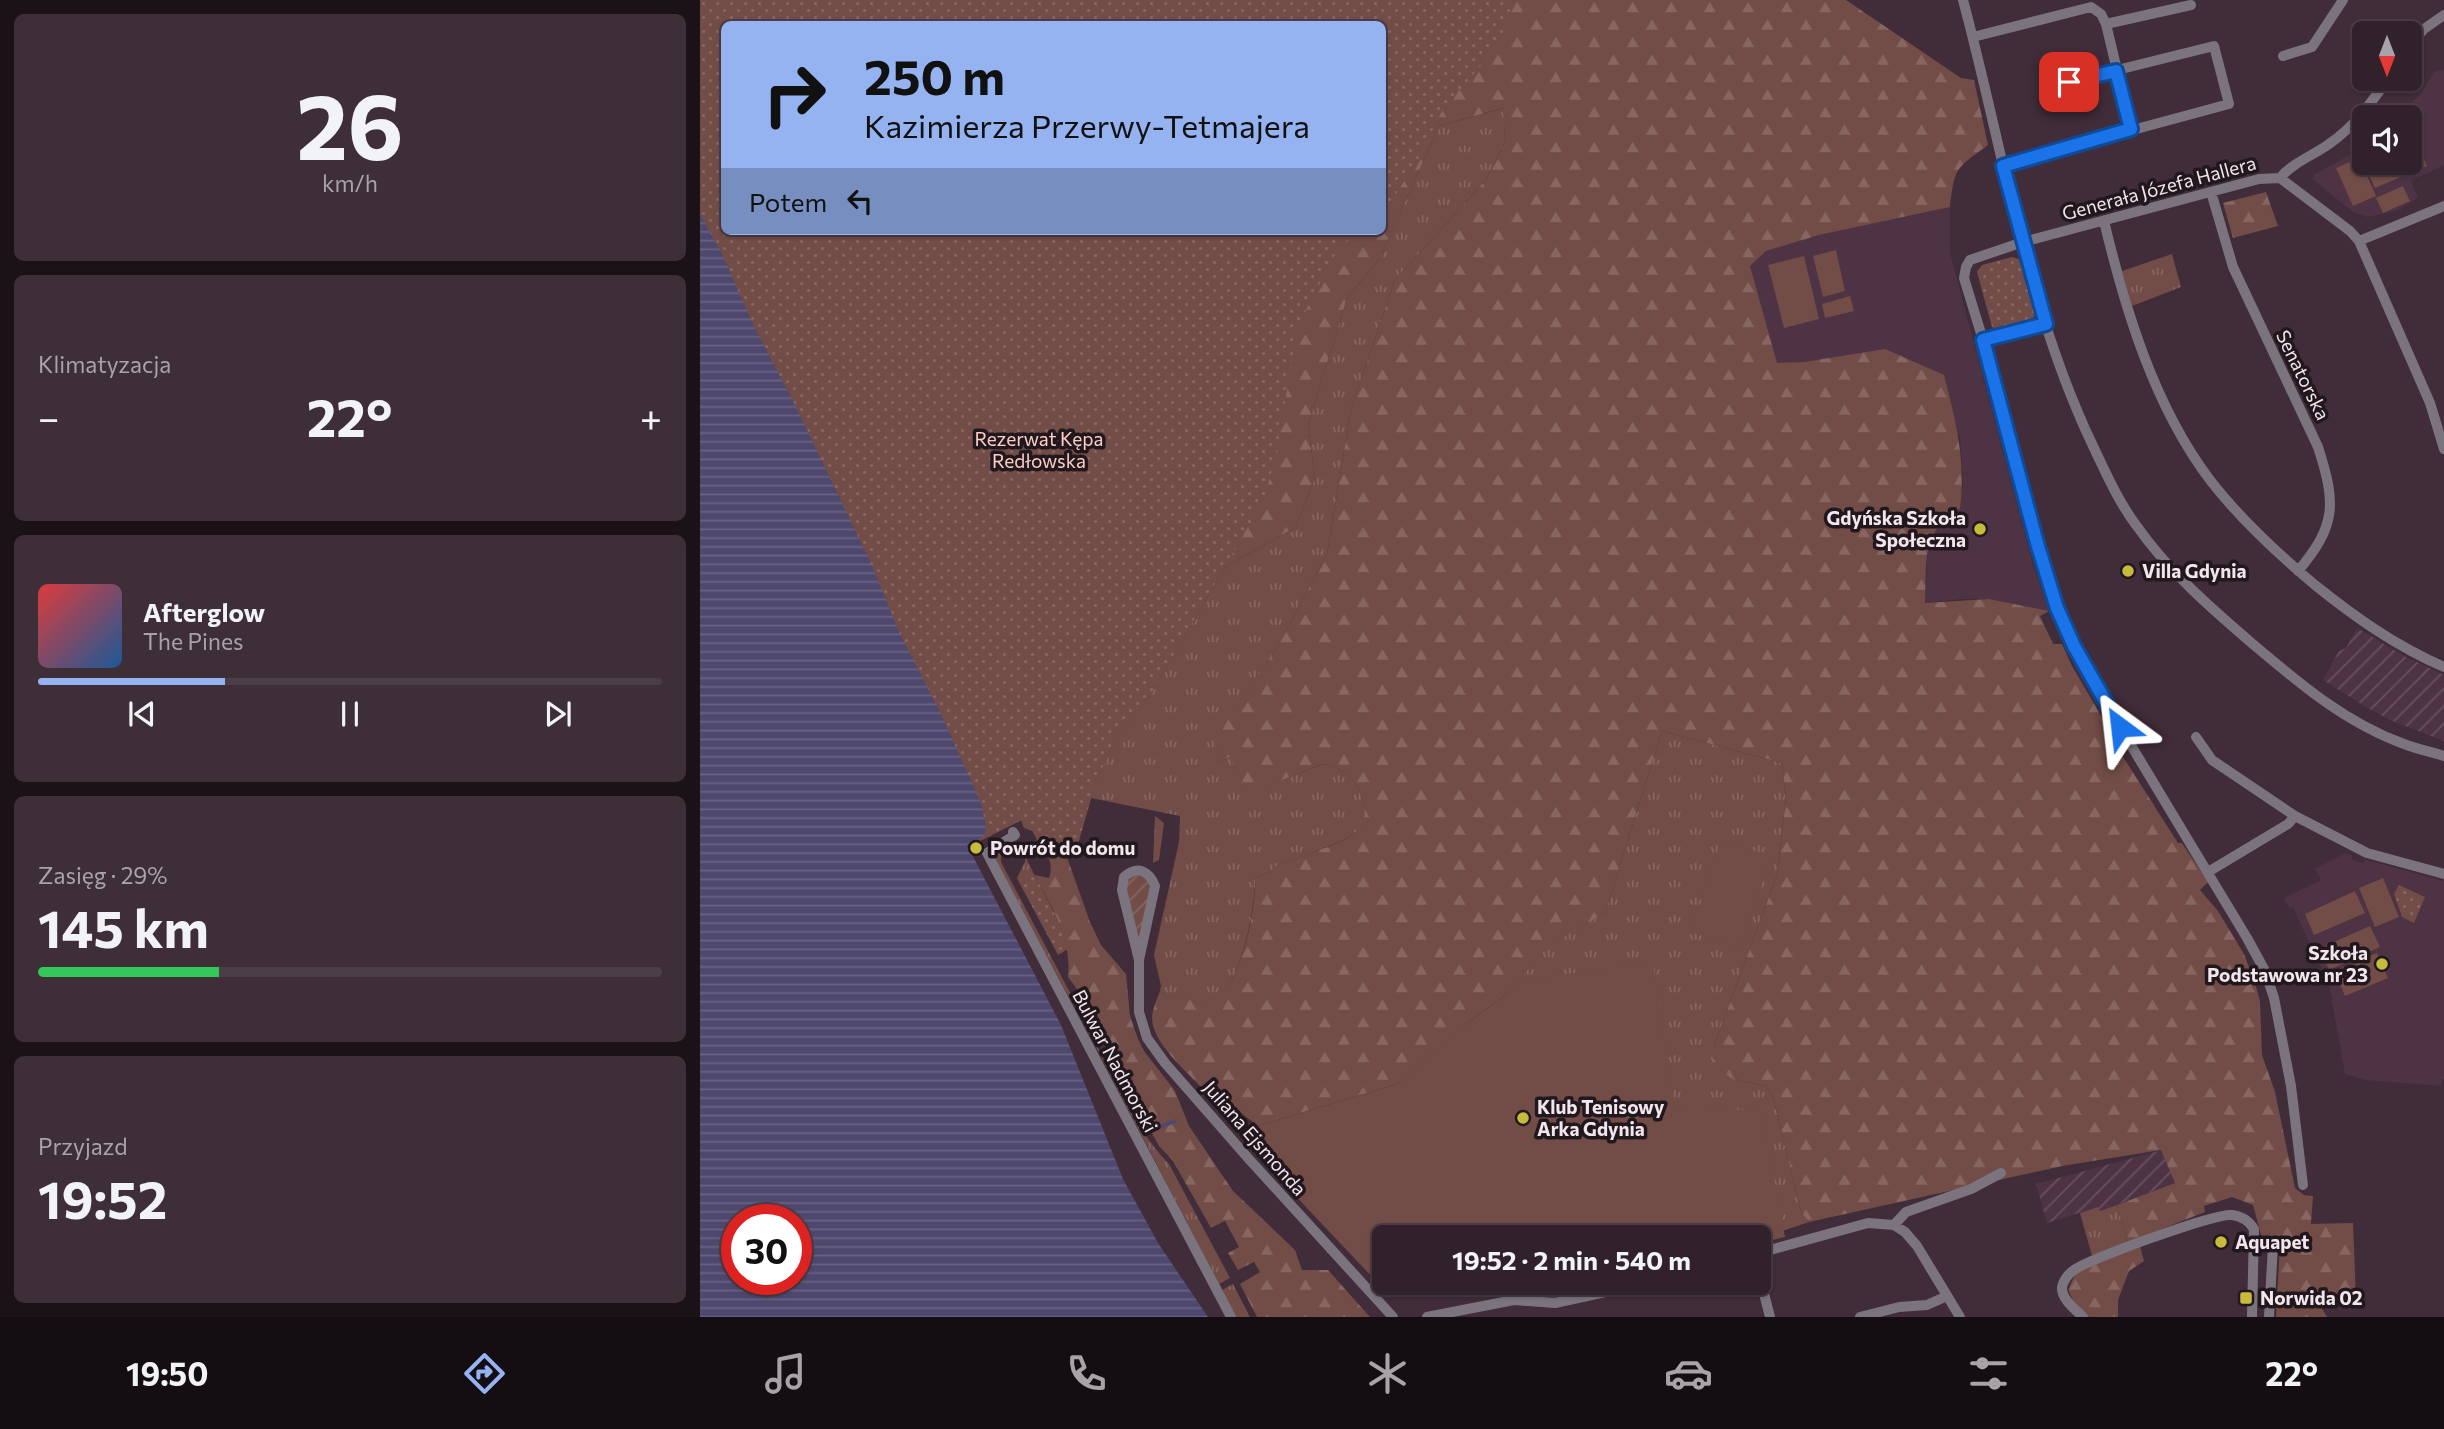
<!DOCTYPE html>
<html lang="pl">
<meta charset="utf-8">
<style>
:root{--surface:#31212b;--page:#3d2e37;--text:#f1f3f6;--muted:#a8a3a9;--line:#4c3e47;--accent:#95b2f1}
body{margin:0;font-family:Commissioner,sans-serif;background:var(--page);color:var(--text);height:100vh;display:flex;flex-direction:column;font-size:26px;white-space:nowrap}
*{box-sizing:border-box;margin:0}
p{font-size:23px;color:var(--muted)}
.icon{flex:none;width:38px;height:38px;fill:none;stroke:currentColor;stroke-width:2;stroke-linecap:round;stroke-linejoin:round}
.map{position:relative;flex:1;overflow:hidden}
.panel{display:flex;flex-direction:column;gap:14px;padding:14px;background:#1b1218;width:700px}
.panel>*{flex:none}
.hud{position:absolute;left:21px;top:21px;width:665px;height:214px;border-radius:10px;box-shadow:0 2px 5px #0004,0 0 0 2px var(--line);background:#95b2f1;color:#111;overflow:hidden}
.needle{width:46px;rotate:180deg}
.buttons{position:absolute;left:1652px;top:21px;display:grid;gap:14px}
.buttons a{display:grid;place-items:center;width:70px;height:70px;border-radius:10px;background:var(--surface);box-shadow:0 2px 5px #0004,0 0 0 2px var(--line);font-size:35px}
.speed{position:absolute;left:21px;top:1204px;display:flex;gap:14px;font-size:35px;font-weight:700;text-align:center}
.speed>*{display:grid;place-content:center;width:91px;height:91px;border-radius:50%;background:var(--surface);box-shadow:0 2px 5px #0004,0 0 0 2px var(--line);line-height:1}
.speed .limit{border:10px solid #d22;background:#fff;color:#111}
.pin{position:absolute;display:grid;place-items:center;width:60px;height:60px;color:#fff;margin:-30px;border-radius:14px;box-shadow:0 4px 10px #0006}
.me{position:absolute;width:77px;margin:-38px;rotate:330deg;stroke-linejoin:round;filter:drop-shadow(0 0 5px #0008)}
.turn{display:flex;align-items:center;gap:24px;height:147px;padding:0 28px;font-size:32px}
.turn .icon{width:91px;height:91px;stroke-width:2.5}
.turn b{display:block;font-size:49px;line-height:60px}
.then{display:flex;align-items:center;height:66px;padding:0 28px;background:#0003;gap:14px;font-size:26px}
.big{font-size:52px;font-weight:700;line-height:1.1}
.panel .tile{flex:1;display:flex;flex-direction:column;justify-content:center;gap:10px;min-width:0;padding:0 24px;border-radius:10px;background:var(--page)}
.panel .dial{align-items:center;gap:0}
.dial b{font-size:91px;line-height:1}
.song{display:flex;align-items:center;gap:21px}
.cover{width:84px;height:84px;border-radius:10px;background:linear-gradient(135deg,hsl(0 70% 55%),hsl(210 70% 35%))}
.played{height:7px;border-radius:4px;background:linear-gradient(90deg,var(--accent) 30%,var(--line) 30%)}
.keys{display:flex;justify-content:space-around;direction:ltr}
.heat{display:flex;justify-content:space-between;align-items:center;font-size:38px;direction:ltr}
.charge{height:10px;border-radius:5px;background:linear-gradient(90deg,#34c759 29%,var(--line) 0)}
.trip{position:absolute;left:672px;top:1225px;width:399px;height:70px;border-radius:10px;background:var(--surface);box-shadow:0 2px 5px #0004,0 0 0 2px var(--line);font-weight:700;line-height:70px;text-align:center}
.dock{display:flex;height:112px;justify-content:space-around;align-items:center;background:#140d11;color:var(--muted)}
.dock .icon{width:49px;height:49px}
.dock .active{color:var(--accent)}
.dock b{font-size:32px;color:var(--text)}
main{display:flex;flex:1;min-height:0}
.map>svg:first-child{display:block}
</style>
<main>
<section class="panel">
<div class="tile dial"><b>26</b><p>km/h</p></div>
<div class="tile"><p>Klimatyzacja</p>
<div class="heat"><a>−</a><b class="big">22°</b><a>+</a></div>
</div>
<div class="tile">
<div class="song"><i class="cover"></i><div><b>Afterglow</b><p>The Pines</p></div></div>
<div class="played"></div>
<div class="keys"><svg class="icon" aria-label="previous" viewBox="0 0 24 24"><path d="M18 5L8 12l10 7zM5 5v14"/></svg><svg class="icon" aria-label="pause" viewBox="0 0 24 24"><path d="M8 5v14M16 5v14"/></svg><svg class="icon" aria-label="next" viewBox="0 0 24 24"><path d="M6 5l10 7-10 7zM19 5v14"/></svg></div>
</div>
<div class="tile"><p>Zasięg · 29%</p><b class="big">145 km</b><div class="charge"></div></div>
<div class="tile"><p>Przyjazd</p><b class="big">19:52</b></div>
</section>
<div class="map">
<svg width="1744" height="1317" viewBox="0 0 1744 1317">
<defs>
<pattern id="industrial-furrows" width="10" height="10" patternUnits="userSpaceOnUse" patternTransform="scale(1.75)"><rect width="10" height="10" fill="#4e3345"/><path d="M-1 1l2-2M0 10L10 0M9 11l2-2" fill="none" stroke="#685060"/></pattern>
<pattern id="grass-tufts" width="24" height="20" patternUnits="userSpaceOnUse" patternTransform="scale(1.75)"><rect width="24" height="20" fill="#724c46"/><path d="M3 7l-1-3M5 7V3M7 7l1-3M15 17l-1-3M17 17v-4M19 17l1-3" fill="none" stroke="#876661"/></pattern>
<pattern id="forest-firs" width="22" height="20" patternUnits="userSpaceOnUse" patternTransform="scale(1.75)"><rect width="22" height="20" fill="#724c46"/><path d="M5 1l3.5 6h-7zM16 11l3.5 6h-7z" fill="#876661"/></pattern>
<pattern id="park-dots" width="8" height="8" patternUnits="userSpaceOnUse" patternTransform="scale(1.75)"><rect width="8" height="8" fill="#724c46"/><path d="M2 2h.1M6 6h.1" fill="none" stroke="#876661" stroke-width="1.8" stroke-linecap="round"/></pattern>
<pattern id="garden-furrows" width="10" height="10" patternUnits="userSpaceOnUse" patternTransform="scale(1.75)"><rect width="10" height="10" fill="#724c46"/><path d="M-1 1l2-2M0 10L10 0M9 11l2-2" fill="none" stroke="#876661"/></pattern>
<pattern id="water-rules" width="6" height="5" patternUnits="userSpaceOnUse" patternTransform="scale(1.75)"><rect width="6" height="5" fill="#4f486e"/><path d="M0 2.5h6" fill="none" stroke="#696283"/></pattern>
</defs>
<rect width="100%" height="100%" fill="#412c39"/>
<!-- built -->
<path fill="#4e3345" d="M1744,70v95l-33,16 7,17 -22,13 -29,6 -14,-5 -41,-33 3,-5 49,-27v16h46v-46h-14l25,-23 13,-22z
M1250,207v46l83,312 16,46 -60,-12h-28l-36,4 3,-61 17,-25 15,-8 3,-28 -3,-45 -156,-74 -27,2 -27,-98 16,-15 53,-16z
M1645,853l7,2v5l11,3 3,-3 78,21v198h-2l-1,7 -76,-6 -20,-6 -16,-90 -36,-76 -3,1 -6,-11 37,-18 -6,-11z"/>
<!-- industrial -->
<path fill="url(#industrial-furrows)" d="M1657,628l49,29 38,18v66l-54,-21 -24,-13 -43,-27 16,-29 7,-3z
M1462,1150l13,33 -75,28 -2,-4 -51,16 -11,-39z"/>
<!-- grass -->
<path fill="url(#grass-tufts)" d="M804,108l1,34 -20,39 -90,99 -44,129 -24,145 -51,95 -62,92 7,20 9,-4 18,35 75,-28c17,2 29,11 36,27 19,39 -11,48 -40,59 -15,6 -31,12 -46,18l-1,3 -16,6c-4,47 -12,87 -37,128l-52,-9 -7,-5 1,-5 -7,-31 25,-113 1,-26 -89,-18 5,-16 22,-49 30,-34 77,-132 71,-40 19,-50 -7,-52 39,-127 32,-38 60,-134z
M1472,254l9,33 -49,19 -10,-35z
M962,731l120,32 4,35 -9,77 -63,171v15l16,17 35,8 8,11 28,115 8,10 -50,17 -251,-246 39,-47 58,-33z
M455,816l9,7 -5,37 -6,3z
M304,850l-3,4v8l75,142 -3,1 -79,-149z
M325,856l10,20 -15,8 -3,-6 8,-16z
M381,1012c24,49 50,113 88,152l61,114 -11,6 -141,-271z
M1417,1205l11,37 -36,14 -12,-43 18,-6 2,4z
M533,1284l17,33h-14l-14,-27z"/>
<!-- forest -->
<path fill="url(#forest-firs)" d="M0,0h1146l115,78 13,2 14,65c-32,24 -33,21 -38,62l-131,28 -53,16 -16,15 27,97 27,-1 81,-13 59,26c12,47 22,85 16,134 -40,22 -33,54 -35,94l64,-4 60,12 -9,5 13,28h9l10,22 38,65 1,7 67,105h4l26,39 -8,8 18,21 26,43 10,26 6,21 2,54 13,37 20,96 9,7 9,1 -2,28 42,-1 3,77 -33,2 -4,2 8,13h-51l4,-72 -17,-3 -10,-37 -21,-8 -28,9 1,6 -77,30 -11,-37 58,-22 -14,-33 -99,16 -253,56 -8,-10 -28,-115 -8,-11 -35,-8 -16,-16v-16l63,-171 9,-77 -4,-35 -120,-32 -57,182 -57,33 -40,47 -38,28 -34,32 -39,31 -139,42 -51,-39 -7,-1c-15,-16 -48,-44 -48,-68 0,-8 5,-19 8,-27l7,5 52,8c25,-40 34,-80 37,-127l16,-6 1,-3c15,-6 30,-12 46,-18 29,-10 58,-21 40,-59 -7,-16 -19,-25 -37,-27l-74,29 -18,-36 -9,4 -8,-20 63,-92 51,-95 24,-145 44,-129 90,-99 20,-39 -2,-34 -64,18 -60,134 -32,38 -39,127 7,52 -19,50 -71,40 -77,132 -30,34 -22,49 -5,16 -359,-567h650v-207h-658z
M1566,192l12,34 -45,12 -10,-35z
M304,778l59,68 27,76 11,23 25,29 4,42 8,23 6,12 31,40 14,35 44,65 62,59 7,20h26l42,47h-113l-17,-33 20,-12 -6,-10 -16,8 -10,-17 11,-6 -14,-26 -14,7 -38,-67 -14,-15 -65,-118 -6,-24 -20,-27c4,-39 -16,-68 -33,-102l14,3c6,-15 -5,-32 -12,-45l-13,-5z
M1440,1246l4,15 -15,10 -11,29v17h-29l-15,-15 -6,-12 8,-18z"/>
<!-- park -->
<path fill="url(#park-dots)" d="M0,0h815l-16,45 -56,64 -27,55 -33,49 -1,-189h-658v207h636l-22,18 -41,78 -20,126 -14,48 -115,198 -30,34 -22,49 -18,62 -33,12 -19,-38 -56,28 -32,-95 -238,-495z
M1312,257l7,2 16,56 -2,3 -38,11 -3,-2 -15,-55 5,-7z
M335,875l26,52 7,22 -10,6 -38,-71z
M1699,885l26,12 -11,26 -12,-6 -8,-23z"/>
<!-- garden -->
<path fill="url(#garden-furrows)" d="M435,875l8,1 6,7 1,5 -11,52 -13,-51 1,-8z"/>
<!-- pitch -->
<path fill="#724c46" d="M1713,134l14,32 -52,22 -14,-31 3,-2v8h46v-27z
M1659,158l17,38 -23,10 -17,-38z
M1703,186l7,15 -27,12 -7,-15z
M1136,250l9,41 -22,6 -10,-41z
M1104,256l15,63 -35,9 -16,-63z
M1150,296l4,15 -29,7 -3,-14z
M1021,840l49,16 -30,92 -49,-16z
M1683,878l16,39 -24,10 -16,-39z
M1655,891l10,22 -51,22 -9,-21z
M1670,926l10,21 -51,23 -9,-22z
M1677,953l11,25 -43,18 -11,-25z
M953,963l20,144 89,4 23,126 -26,6v-6h-375v46h32c-16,3 -27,7 -41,-3l-120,-127c-3,-10 -5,-19 3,-27l139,-42 73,-63 38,-28 11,-13z
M809,1283h83c-25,6 -60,18 -83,0z"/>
<!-- water -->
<path fill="url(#water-rules)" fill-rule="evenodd" d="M0,214l22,40 30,68 45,87 73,152 30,73 42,82 39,87 5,23 -2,10 -17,9 94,180 62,154 35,64 50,74h-508zM37,1220h59v59h-59z"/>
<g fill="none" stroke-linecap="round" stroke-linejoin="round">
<!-- stream -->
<path stroke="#4f486e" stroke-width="3.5" d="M457,1128l18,-7"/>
<!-- street -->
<path stroke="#7b747e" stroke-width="10" d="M1263,0c40,149 63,306 130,446 13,27 25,55 43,79 33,47 75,83 118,120 46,39 92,78 150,99 13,5 27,8 40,12
M1406,24l85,-19
M1273,37l118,-30 10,7 5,10 25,105
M1710,45l14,-16 20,-14
M1583,56l29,-9 31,-47
M1303,165l226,-61 -15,-58 -145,36
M1580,178c12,-15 34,-23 49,-34 25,-17 42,-41 59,-65
M1511,192l22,75 85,180c18,56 19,78 -20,124
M1404,221c21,88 50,185 106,259 30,39 67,73 105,105 41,33 81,61 129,82
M1659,241l85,-35
M1283,340l63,-16
M1496,737l16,23 83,56 72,37 77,21
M313,832l2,3 -28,18 244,464
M1508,872l80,-48 7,-8
M439,960l16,-74c-6,-15 -17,-21 -31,-9l-2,13 17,70v52l8,26 18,25 83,95 145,159
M1603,1185l-12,-99 -17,-88 -9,-27 -18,-33 -127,-211 -32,-53 -23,-46 -28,-85 -54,-203 -19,-62 2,-11 4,-7 53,-18 236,-63 21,-1 70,53 9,10 71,162 14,46
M1194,1225l12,-13 65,-23 30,-16
M1059,1253l109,-30 26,2 11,7 12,14 43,71
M1059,1274l11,43
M727,1317l87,-17 41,3 92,-20
M1160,1317l39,-10 28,-2 20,-9
M1383,1317c-7,-7 -22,-18 -21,-30 1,-6 7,-14 12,-17 15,-11 141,-57 158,-55 9,1 17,6 22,14l-2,88
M1569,1317l4,-72"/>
</g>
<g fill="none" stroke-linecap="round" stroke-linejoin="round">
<!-- route casing -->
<g stroke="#114b97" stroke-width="18">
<path id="route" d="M1369,82l47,-11 15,58 -128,37 43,158 -63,16 54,203 20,65 17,38 46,81"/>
</g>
<!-- route -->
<use href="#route" stroke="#1a73e8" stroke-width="12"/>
</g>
<!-- markers -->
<g fill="#c7bb3b" stroke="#21181e" stroke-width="2.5">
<circle cx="1280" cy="529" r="7"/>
<circle cx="1428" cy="571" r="7"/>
<circle cx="276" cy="848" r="7"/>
<circle cx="1682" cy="964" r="7"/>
<circle cx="823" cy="1118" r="7"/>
<circle cx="1521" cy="1242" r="7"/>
<rect x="1539" y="1291" width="14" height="14" rx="3.5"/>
</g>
<g text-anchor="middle" stroke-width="7" stroke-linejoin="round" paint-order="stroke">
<!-- street labels -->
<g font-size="19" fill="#f3e5ed" stroke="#21181e">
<text transform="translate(1459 188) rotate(-15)" y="7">Generała Józefa Hallera</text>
<text transform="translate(1603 375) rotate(64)" y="7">Senatorska</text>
<text transform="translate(415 1061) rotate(62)" y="7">Bulwar Nadmorski</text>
<text transform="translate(555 1138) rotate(49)" y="7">Juliana Ejsmonda</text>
</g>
<!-- park labels -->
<g font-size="19" fill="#fecec6" stroke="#21181e">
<text x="339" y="446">Rezerwat Kępa<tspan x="339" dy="22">Redłowska</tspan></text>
</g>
<!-- poi labels -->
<g font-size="19" font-weight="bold" fill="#f3e5ed" stroke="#21181e" text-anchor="start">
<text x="1266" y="525" text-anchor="end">Gdyńska Szkoła<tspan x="1266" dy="22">Społeczna</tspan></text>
<text x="1442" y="578">Villa Gdynia</text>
<text x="290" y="855">Powrót do domu</text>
<text x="1668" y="960" text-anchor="end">Szkoła<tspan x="1668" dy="22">Podstawowa nr 23</tspan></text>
<text x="837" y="1114">Klub Tenisowy<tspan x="837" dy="22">Arka Gdynia</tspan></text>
<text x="1535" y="1249">Aquapet</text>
<text x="1560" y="1305">Norwida 02</text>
</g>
</g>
</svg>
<div class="buttons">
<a><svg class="needle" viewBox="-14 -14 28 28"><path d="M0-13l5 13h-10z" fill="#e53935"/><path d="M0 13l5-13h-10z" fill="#a8a3a9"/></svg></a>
<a><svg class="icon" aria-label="sound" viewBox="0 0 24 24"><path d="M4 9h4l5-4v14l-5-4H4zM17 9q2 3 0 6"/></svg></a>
</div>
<div class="speed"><div class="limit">30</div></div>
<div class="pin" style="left:1369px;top:82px;background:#d93025"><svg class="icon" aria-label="arrive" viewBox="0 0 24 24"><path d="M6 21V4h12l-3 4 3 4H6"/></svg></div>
<svg class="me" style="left:1420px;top:727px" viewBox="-20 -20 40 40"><path d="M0-17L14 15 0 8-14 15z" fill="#1a73e8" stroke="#fff" stroke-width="4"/></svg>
<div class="trip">19:52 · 2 min · 540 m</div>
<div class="hud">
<div class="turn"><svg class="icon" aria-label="right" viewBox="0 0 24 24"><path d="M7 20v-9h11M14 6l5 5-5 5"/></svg><div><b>250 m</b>Kazimierza Przerwy-Tetmajera</div></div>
<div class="then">Potem<svg class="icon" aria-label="left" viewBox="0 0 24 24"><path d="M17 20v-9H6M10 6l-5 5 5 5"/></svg></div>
</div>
</div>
</main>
<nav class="dock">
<b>19:50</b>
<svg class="icon active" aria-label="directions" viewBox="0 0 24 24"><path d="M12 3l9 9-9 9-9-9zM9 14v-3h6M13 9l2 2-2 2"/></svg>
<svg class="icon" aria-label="music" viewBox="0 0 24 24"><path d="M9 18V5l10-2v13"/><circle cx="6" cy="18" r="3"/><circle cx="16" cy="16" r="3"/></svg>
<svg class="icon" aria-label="phone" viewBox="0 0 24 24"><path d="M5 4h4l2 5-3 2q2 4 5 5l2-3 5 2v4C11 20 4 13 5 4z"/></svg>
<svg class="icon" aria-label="climate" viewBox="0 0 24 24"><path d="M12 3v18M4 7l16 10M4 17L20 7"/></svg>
<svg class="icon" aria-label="car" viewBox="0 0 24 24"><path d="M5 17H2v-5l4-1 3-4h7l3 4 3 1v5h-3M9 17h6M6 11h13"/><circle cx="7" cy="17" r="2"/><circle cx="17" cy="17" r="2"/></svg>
<svg class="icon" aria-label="filters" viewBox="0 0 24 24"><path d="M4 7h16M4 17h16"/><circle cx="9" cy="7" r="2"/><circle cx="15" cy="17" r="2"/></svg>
<b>22°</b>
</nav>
